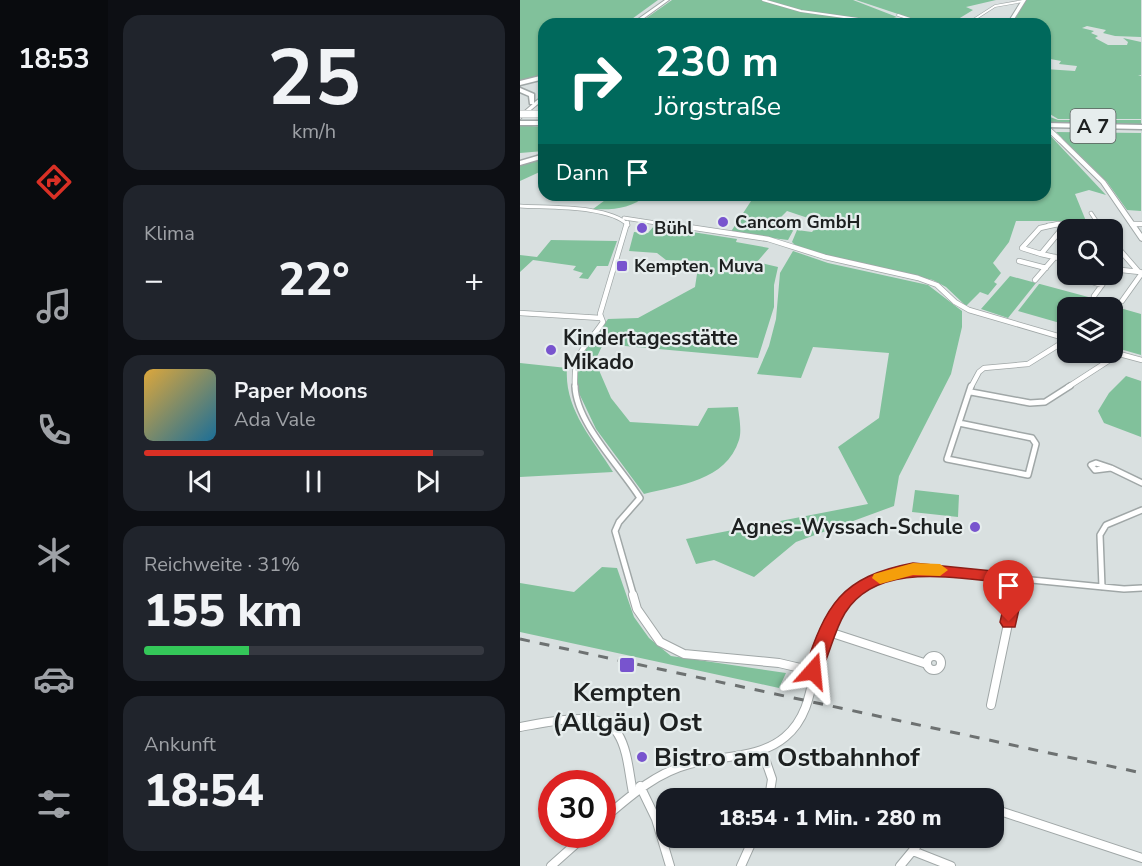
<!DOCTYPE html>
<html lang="de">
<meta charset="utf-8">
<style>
:root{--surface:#171b24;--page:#20242c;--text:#f1f3f6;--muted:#9ea1a6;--line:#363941;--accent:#d93025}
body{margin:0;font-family:"Nunito Sans",sans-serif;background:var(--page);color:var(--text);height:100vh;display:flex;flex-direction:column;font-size:22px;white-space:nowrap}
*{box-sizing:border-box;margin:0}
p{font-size:20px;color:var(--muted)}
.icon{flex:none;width:33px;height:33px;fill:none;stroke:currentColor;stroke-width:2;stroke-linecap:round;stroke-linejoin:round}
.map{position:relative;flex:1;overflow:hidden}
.panel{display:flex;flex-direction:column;gap:15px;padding:15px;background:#0d0f14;width:412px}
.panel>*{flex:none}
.hud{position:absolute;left:18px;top:18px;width:513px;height:183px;border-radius:18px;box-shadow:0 2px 4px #0004;background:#00695c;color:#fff;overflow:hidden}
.fabs{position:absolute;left:537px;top:219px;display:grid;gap:12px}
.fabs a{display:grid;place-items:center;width:66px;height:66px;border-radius:12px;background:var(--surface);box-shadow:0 2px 4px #0004;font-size:30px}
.speed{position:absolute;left:18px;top:770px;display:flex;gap:12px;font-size:30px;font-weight:700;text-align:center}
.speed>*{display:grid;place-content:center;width:78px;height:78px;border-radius:50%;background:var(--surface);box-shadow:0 2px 4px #0004;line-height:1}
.speed .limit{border:9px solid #d22;background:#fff;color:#111}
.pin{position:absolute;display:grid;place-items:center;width:51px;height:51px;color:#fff;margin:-62px -26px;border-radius:50% 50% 50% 0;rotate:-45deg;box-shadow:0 0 6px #0007}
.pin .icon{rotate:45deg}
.me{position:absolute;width:66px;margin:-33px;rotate:18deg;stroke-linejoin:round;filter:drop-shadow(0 0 4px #0008)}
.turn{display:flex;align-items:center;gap:21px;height:126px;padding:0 18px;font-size:27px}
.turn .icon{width:78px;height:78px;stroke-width:2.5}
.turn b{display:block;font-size:42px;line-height:51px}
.then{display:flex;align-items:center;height:57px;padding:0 18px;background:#0003;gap:12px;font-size:22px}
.big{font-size:45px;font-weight:800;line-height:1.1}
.panel .tile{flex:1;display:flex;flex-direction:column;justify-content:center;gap:9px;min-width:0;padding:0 21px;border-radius:18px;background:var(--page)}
.panel .dial{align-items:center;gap:0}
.dial b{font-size:78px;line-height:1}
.song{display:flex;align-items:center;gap:18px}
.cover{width:72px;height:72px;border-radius:9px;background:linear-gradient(135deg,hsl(40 70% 55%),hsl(200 70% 35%))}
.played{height:6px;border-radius:3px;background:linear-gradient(90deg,var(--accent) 85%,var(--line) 85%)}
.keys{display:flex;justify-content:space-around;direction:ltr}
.heat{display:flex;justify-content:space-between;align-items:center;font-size:33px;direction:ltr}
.charge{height:9px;border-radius:4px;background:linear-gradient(90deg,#34c759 31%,var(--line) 0)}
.trip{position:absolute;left:136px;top:788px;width:348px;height:60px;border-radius:18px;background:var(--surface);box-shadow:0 2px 4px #0004;font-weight:800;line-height:60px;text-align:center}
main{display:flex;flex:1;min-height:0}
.dock{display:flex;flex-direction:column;width:108px;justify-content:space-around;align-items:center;background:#090b0e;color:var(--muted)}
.dock .icon{width:42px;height:42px}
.dock .active{color:var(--accent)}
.dock b{font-size:27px;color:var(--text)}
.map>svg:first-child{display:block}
</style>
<main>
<nav class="dock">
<b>18:53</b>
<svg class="icon active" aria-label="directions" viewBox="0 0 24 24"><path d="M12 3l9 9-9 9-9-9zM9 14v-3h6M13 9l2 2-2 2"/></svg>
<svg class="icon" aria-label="music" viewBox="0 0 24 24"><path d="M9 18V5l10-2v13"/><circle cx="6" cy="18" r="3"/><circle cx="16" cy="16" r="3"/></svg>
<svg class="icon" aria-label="phone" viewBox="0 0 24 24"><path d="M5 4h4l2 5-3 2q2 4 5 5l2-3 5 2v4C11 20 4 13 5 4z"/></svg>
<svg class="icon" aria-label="climate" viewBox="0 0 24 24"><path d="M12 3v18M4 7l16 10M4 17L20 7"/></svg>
<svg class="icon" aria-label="car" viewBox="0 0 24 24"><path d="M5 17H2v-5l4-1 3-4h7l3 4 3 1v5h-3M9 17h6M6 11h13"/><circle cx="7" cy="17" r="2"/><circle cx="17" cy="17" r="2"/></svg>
<svg class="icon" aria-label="filters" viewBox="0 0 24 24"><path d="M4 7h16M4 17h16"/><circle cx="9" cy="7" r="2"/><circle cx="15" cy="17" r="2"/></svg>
</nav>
<section class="panel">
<div class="tile dial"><b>25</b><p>km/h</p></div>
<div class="tile"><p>Klima</p>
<div class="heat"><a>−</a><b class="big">22°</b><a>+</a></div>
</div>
<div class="tile">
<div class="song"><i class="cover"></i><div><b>Paper Moons</b><p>Ada Vale</p></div></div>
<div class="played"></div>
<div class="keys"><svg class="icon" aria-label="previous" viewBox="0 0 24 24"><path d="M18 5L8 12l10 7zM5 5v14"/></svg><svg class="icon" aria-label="pause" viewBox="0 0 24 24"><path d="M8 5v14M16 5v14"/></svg><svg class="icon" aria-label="next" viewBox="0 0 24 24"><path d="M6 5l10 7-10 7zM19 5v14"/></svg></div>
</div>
<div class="tile"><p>Reichweite · 31%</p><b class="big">155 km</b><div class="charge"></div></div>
<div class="tile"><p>Ankunft</p><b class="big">18:54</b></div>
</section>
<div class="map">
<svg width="622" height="866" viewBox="0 0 622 866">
<rect width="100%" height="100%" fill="#d9e0e0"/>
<!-- green -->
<path fill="#81c19b" d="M0,0h138l-33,24h-81v51l-24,6z
M152,0h89l39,11 67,9 -65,-9 -37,-11h88l44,17 -21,6 4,1h-242z
M336,0h140l-30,7 7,3 -23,14h-22z
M506,0h115v37l-26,-1 -12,-3 3,-3 -19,-4 -5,2 12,3 -3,2 7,3 -3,2 13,7h19l1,-3 -5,-4 18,4v33l-3,1h3v43h-83l-13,-8v-42l30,2 2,-5 -18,-2 2,-3 -16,-3v-34h-26l16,-4 -23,4z
M525,115l13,5h83v5l-95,-2z
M0,125l24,2v24l-24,2z
M525,130l61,65 -17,-5 -14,4 11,27h-70l-7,21 -16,21 8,10 -7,9 3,2 -9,11 -8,-3 -14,14 -20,-19 -13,-7 -107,-24 -31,-11 -3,-3 5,-12 15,2 8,-10 -33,-11 -15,15 22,3 -6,11 -58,-7 25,-38h290z
M536,132l85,1v78l-14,-1 -20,-28z
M24,158v12l-24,11v-16z
M92,195h34c-14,14 -34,15 -53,14z
M134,226l83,13 -1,3 33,6 -12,14 21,5 -4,18v22l-16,51 -155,-14 -8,17 16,37 19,24 68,4 10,-18 30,-1c1,9 4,24 1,33 -13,41 -60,45 -95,54l-48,-65 -19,-40 2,-30 29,-40 30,-1 57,-31 4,-26 -33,-1 -9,-7 -28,-2 5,-19 14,1z
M31,240l66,1 -9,25h-11l-9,13 -9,-1 4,-5 -10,-3 3,-4 -43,-6 -13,12v-17l17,2z
M273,251l35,12 100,22 34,26v16l-11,47 -52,102 -5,30 -98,36 -42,35 -40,-17 -18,4 -10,-25 182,-35 -30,-57 41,-29 10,-65 -76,-6 -12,31 -44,-4 12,-28 7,-27 4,-46z
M490,276l26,7 -28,35 -27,-9z
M519,284h1l78,21 -5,9 -1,-6h-44l-1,17 -49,-14z
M600,308l21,6v41l-28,-8v-27z
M0,363l47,5c-3,41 25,70 46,104l-93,5z
M606,376l15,5v56l-37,-14 -6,-12 11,-18z
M395,490l44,5 -1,22 -46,-5z
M82,567l15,1 17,49 15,21 22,18 115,17 -7,15 -259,-56v-49l54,9z"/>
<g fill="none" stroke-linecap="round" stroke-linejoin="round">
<!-- street-far4 casing -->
<g stroke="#a0a7a7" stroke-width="3">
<path id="street-far4" d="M243,0l38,11 93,13
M378,15l27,9
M447,24l28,-18 28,-5"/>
</g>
<!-- street-far3 casing -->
<g stroke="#a0a7a7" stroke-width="4.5">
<path id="street-far3" d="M0,206c27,2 89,-1 108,19
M571,213l8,12
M104,218l45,7
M612,224h10
M528,225h15"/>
</g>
<!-- street-far2 casing -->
<g stroke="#a0a7a7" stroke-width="6">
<path id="street-far2" d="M142,223l106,16 57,18 93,21 19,7 18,17 14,8 99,29
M578,223l4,7
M538,224l7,1 -24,29 -19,-6 18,-20z
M612,224h10
M592,241l26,30
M521,254l27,6
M499,261l27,7
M592,269l28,3
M553,276l29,9
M515,280l20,-23
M574,296l16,-22
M602,301l20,-28
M0,313l81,5
M592,352l30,8
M55,387c-2,-37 10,-38 28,-65l-3,-8 27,-91
M451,387l8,-15 5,-4 44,-4 40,-25
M548,387l51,-33"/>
</g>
<!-- street-far1 casing -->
<g stroke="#a0a7a7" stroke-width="8">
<path id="street-far1" d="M55,386c1,37 45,80 65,112l-21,24 -4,9 19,66
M451,392l59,11 15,-1 25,-16
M439,423l73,15 4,6 -8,31 -81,-16 24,-73
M576,463l15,5 -16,2 -4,-5z
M591,468l31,15
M582,587l-2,-52 6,-10 36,-15
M331,597c19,-21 51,-24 78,-27l195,19 18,-1
M494,597l4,-19"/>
</g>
<!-- street casing -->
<g stroke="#a0a7a7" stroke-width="10">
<path id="street" d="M113,595l4,14 23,33 24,12 95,9 34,8
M306,631l101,33
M407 663a7 7 0 1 1 14 0a7 7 0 1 1-14 0Z
M471,705l23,-110
M0,727c24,-4 83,-19 98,7 10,16 11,40 15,59
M242,750l10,29 -3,19
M120,786l16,33 14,47
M435,798h10
M474,809l148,49
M82,820c27,-23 53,-47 88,-56 31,-9 69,-5 95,-27 28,-23 26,-61 36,-92 7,-19 18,-35 32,-50
M393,851l38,15
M31,866l36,-32
M221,866l13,-29
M380,866l24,-29"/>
</g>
<!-- secondary casing -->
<g stroke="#a0a7a7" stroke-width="2">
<path id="secondary" d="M502,0h4l-15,24h-4z
M538,139h4l43,42 37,53v7l-2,-1 -39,-57 -43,-42z"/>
</g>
<!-- primary casing -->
<g stroke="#a0a7a7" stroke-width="2">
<path id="primary" d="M145,0h4l-33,24h-5z
M22,96h2v3l-24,20v-4z"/>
</g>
<!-- highway casing -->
<g stroke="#a0a7a7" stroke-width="3">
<path id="highway" d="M24,75v4l-24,6v-4z
M0,88l14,6v10h-4l-1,-8 -9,-4z
M24,98v4l-6,2 -3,-2z
M0,121h24v4h-24z
M525,123l97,2v4l-97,-2z
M24,154v4l-24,7v-4z"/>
</g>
<!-- street-far4 -->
<use href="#street-far4" stroke="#fff" stroke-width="2"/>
<!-- street-far3 -->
<use href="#street-far3" stroke="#fff" stroke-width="3"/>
<!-- street-far2 -->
<use href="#street-far2" stroke="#fff" stroke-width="4.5"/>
<!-- street-far1 -->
<use href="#street-far1" stroke="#fff" stroke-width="5"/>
<!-- street -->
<use href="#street" stroke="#fff" stroke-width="8"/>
<!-- secondary -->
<use href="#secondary" fill="#fff" fill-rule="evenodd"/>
<!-- primary -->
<use href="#primary" fill="#fff" fill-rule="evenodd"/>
<!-- highway -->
<use href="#highway" fill="#fff" fill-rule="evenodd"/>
<!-- rail -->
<path stroke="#6d7171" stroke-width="3" stroke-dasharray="10 10" stroke-linecap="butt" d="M0,639l622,134"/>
<!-- secondary-bridge casing -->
<g stroke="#a0a7a7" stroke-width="6" stroke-linecap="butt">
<path id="secondary-bridge" d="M525,126l15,14"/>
</g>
<!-- highway-bridge casing -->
<g stroke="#a0a7a7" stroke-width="8" stroke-linecap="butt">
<path id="highway-bridge" d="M0,114h19"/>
</g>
<!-- secondary-bridge -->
<use href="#secondary-bridge" stroke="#fff" stroke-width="4.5"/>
<!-- highway-bridge -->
<use href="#highway-bridge" stroke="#fff" stroke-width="7"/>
</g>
<!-- route -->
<path fill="#d93025" stroke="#8d1f18" stroke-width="1.5" d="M393,563l111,11 2,4 -11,49h-12l-3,-5 9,-39c-51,-4 -131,-23 -164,30 -12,20 -15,42 -26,63l-6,3 -6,-3 -3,-5c22,-66 36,-94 109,-108z"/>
<!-- slow -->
<path fill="#f59e0b" d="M393,563l27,1 8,6 -8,6 -27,-1 -33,9 -8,-6 2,-4z"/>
<!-- markers -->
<g fill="#7854ce" stroke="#e6eded" stroke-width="2">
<circle cx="203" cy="222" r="6"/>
<circle cx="122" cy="228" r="6"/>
<rect x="96" y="260" width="12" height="12" rx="3"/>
<circle cx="31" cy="350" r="6"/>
<circle cx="455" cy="527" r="6"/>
<rect x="99" y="657" width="16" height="16" rx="3"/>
<circle cx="122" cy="757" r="6"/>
</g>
<g text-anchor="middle" stroke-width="4.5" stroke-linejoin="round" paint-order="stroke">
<!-- far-poi labels -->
<g font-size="18" font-weight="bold" fill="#1d2020" stroke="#e6eded" text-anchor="start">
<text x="215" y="228">Cancom GmbH</text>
<text x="134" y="234">Bühl</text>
<text x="114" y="272">Kempten, Muva</text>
</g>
<!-- shield labels -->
<rect fill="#e6eded" stroke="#595e5e" stroke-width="1.5" x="550.5" y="109" width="45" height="34" rx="4.5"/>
<g font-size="20" font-weight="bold" fill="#1d2020">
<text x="573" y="133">A 7</text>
</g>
<!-- poi labels -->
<g font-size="21" font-weight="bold" fill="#1d2020" stroke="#e6eded" text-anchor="start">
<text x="43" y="345">Kindertagesstätte<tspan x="43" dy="24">Mikado</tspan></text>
<text x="443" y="534" text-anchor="end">Agnes-Wyssach-Schule</text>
</g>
<!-- near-poi labels -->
<g font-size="26" font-weight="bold" fill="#1d2020" stroke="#e6eded">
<text x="107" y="701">Kempten<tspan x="107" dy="30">(Allgäu) Ost</tspan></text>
<text x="134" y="766" text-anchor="start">Bistro am Ostbahnhof</text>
</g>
</g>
</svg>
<div class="fabs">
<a><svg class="icon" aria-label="search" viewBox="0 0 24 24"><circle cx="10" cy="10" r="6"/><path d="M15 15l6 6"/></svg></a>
<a><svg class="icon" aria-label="layers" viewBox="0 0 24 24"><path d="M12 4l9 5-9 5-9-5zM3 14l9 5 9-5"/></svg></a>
</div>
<div class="speed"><div class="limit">30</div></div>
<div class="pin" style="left:489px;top:622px;background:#d93025"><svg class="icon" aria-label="arrive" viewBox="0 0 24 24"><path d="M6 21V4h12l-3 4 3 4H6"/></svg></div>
<svg class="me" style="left:293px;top:671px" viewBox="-20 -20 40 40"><path d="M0-17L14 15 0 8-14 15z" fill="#d93025" stroke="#fff" stroke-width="4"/></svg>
<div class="trip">18:54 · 1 Min. · 280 m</div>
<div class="hud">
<div class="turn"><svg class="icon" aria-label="right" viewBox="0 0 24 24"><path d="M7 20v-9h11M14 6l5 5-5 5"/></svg><div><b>230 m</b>Jörgstraße</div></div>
<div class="then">Dann<svg class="icon" aria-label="arrive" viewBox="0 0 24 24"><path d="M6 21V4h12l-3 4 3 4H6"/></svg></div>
</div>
</div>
</main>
